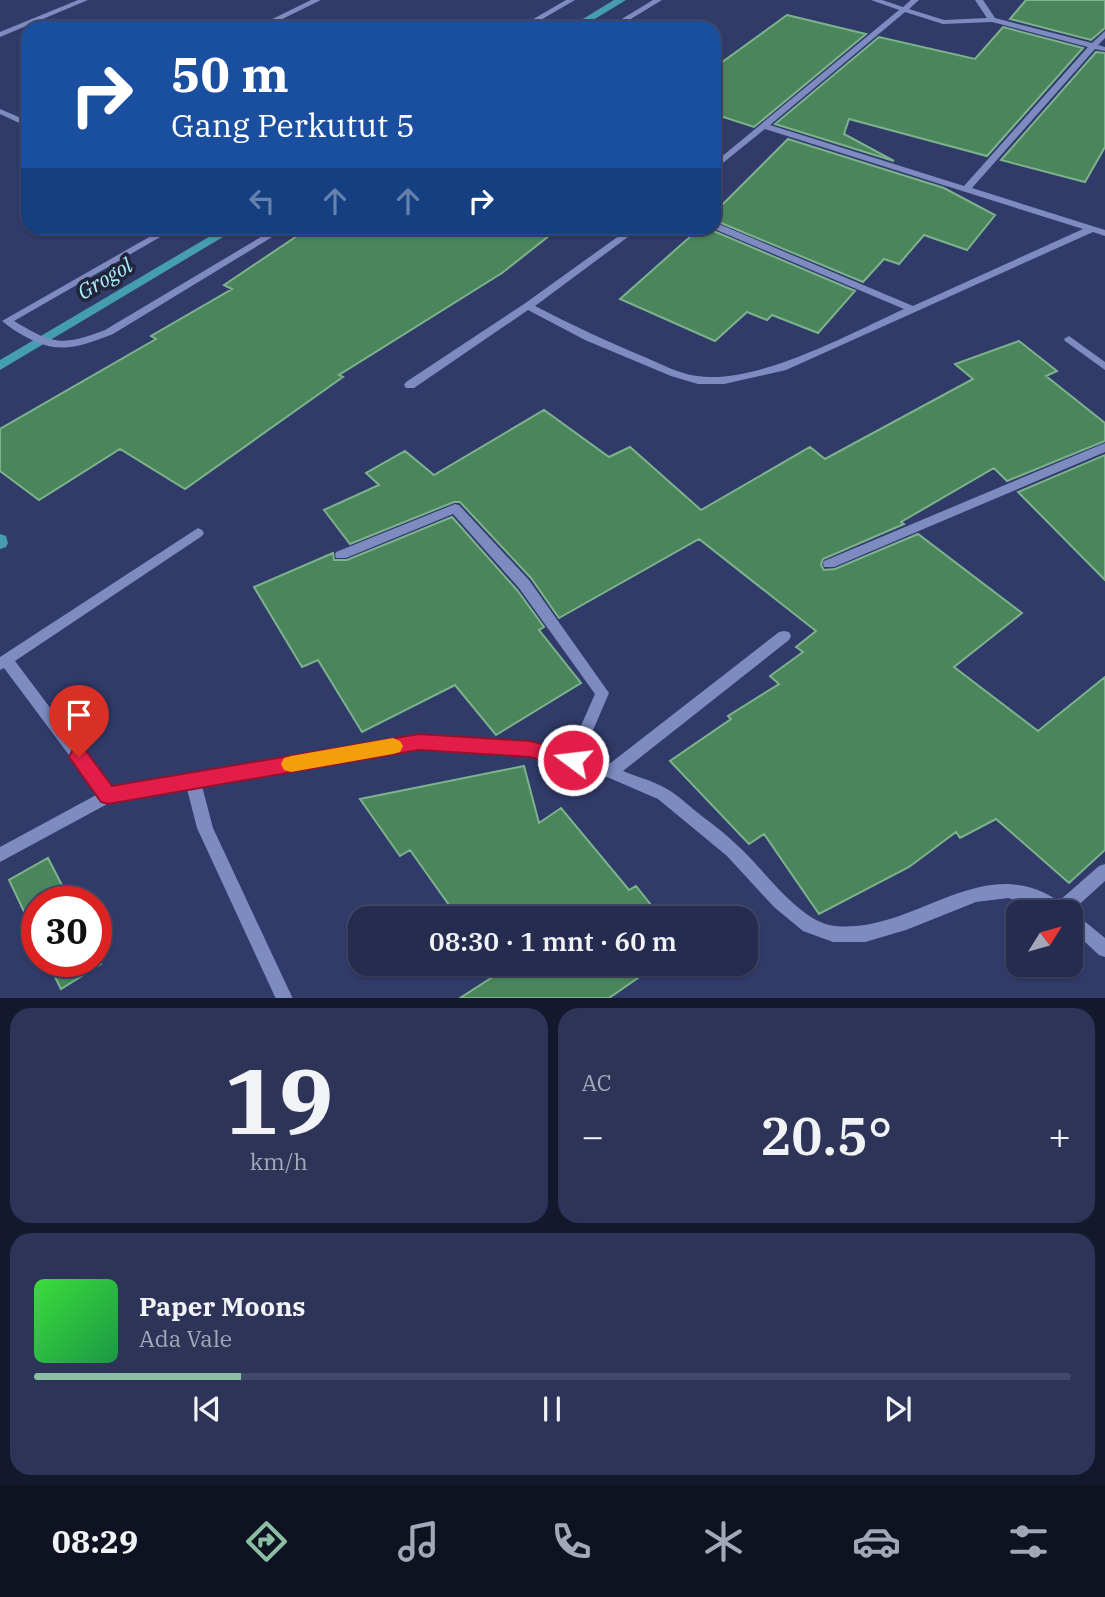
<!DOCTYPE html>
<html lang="id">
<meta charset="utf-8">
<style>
:root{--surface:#252c50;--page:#2d3457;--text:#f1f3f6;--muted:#a3a7b7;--line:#424867;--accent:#8abfa5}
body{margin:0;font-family:"IBM Plex Serif",serif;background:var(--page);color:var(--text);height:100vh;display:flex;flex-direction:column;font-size:26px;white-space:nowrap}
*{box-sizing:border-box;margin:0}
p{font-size:23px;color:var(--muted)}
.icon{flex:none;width:38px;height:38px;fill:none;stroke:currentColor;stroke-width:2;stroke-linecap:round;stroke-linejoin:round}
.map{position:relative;height:998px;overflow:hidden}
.side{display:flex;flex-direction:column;gap:10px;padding:10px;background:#14182c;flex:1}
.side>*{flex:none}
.hud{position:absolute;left:21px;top:21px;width:700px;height:214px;border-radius:21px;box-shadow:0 2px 5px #0004,0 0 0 2px var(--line);background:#1a4fa0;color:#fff;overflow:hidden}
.needle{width:46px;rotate:53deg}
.tools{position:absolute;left:1006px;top:900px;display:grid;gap:14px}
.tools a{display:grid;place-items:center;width:77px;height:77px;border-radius:14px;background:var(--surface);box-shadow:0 2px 5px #0004,0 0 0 2px var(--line);font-size:35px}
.speed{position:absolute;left:21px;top:886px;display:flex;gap:14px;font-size:35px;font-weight:700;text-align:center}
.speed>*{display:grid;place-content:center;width:91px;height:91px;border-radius:50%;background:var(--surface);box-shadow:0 2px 5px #0004,0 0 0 2px var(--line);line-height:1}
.speed .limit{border:10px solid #d22;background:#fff;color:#111}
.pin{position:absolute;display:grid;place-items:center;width:60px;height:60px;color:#fff;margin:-72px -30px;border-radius:50% 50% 50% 0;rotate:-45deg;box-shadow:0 0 7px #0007}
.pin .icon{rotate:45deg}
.me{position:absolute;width:77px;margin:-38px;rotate:285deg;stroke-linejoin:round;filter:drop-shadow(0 0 5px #0008)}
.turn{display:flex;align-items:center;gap:24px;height:147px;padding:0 35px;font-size:32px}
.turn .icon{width:91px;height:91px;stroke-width:2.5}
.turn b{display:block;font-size:49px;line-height:60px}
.lanes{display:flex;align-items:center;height:66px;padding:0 35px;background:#0003;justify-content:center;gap:35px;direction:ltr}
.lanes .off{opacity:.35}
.big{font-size:52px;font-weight:600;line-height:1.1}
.side .tile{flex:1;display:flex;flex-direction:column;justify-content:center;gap:10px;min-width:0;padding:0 24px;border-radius:21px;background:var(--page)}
.side .dial{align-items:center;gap:0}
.dial b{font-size:91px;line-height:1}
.song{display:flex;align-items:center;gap:21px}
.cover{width:84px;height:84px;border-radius:10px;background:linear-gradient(135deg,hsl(120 70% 55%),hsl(140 70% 35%))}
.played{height:7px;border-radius:4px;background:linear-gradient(90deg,var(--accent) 20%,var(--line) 20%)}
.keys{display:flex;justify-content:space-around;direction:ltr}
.heat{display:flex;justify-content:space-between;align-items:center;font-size:38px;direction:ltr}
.side .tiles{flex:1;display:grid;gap:10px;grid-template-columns:1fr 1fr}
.tile:last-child{grid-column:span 2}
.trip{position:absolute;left:348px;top:906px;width:410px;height:70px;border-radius:21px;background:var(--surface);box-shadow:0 2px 5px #0004,0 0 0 2px var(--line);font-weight:600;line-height:70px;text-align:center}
.menu{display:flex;height:112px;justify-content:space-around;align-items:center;background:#0f1220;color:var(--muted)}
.menu .icon{width:49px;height:49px}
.menu .current{color:var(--accent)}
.menu b{font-size:32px;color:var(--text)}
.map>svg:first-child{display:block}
</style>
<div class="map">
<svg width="1105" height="999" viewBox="0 0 1105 999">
<rect width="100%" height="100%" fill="#313b6a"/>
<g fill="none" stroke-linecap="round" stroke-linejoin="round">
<!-- stream -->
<path fill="#449eb0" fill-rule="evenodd" d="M614,0h12l-46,28h-12z
M224,228h14l-238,142v-10z
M0,534l6,2 2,7 -2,4 -6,2z"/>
</g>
<!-- building -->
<path fill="#4a855c" stroke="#7db38c" stroke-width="2" d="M1026,0h79v28l-14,12 -81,-21z
M787,15l79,19 -112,93 -40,-13v-46z
M1003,27l80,21 -96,108 -138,-37 -5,15 50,27 -119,-37 104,-87 96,22z
M1096,52l9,1v94l-20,35 -84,-22z
M788,139l156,49 51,27 -28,35 -43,-15 -25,29 -15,-5 -21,23 -149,-62v-7z
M309,228h250l-57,45 -163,102 4,2 -158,112 -65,-40 -81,51 -39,-29v-42l156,-90 -5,-3 81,-47 -8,-4z
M700,228h10l1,2 144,61 -37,42 -46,-18 -5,5 -20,-8 -32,29 -95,-42z
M1019,341l38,30 -11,5 59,47v18l-98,40 -13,-13 -93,54 3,2 -81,35 -2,6 3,5 11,-1 83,-35 104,79 -68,54 84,64 67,-54v173l-36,33 -73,-64 -36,19 -4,-6 -47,35 -90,47 -55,-80 -15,10 -79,-83 61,-42 -3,-3 51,-32 -9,-8 33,-24 -7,-5 20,-16 -117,-92 -140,79 -28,-40 -71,-76h-6l-104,42 -26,-34 55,-25 -13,-12 39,-22 29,24 110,-65 65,47 21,-10 71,63 109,-63 15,12 148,-80 -18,-15z
M1105,455v125l-87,-88z
M452,517l65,73 27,37 -5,3 42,53 -85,52 -41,-50 -93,47 -44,-72 -16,7 -48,-80 79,-34 1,7h13z
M524,766l15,57 22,-15 68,82 7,-4 26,33h-203l-49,-69 -10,6 -40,-57z
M48,858l22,43h-33v38l-28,-59z
M96,954l5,10 -40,25 -14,-28h49z
M513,964h145l-49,34h-149z"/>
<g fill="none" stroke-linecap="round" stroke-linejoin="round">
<!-- minor -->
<path fill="#7d8bc0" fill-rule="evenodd" d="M78,0h10l-88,37v-5z
M311,0h10l-57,28h-10z
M566,0h9l-48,28h-9z
M653,0h9l-46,28h-9z
M871,0h11l21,7 8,-7h8l-10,9 35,11 43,-2 -12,-18h8l12,18 97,25 13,-12v7l-7,7 7,2v4l-10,-2 -123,139 133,42v6l-12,-4 -307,138 -62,14h-26l-27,-8 -86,-36 -57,-30 -114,78h-8l-2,-3 2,-3 118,-78 106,-76h10l-105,78c37,19 73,36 112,52 16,7 33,16 50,18 60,9 152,-42 207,-67l-192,-81h2v-6l199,84 170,-77 -318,-100 -51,41v-7l185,-153zM905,12l38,12 49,-2 96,25 -124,139 -194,-61z
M0,109l28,12v6l-28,-13z
M165,228h11l-162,93c40,24 48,25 91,9l171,-102h11l-174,106c-33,13 -55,21 -87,3 -9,-5 -17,-10 -24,-16z
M1069,336l36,26v8l-40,-29 -1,-2z
M1105,443v9l-271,115h-10l-1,-3 1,-3z
M455,504l4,1 70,75 80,113 -27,63 26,9 171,-133 5,-1 5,1 2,4 -2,4 -166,131c14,6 31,10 44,18 9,5 18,13 26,20 15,12 31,23 45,37 26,23 61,76 97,80 80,8 146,-77 224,-25l40,-35 6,-2v17l-33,30 33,27v19l-6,-2 -28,-26v-17h-23l-8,-5 -32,-9 -32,4 -70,28 -41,12h-32l-30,-11 -29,-24 -47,-51 -69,-57 -51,-22 -77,-22 -53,-5 -58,-2 -217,38 11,42 80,171h-17l-79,-171 -10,-39 -76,13 -111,60v-15l98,-53 -94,-126 -4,2v-13l198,-129 4,2 2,3 -2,3 -187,125 96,128 308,-53 58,2 53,5 39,10 26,-59 -76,-106 -66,-74 -107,44h-10l-1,-3 1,-3z"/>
</g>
<!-- route -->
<path fill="#e11d48" stroke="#92132f" stroke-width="2" d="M419,734l111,7 50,13 3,6 -3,6 -7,3 -43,-12 -111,-7 -311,54 -7,-2 -32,-45 3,-6 7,-2 7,2 26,35z"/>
<!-- slow -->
<path fill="#f59e0b" d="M393,738l7,3 3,5 -3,6 -7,2 -102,18 -7,-2 -3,-6 3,-6 7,-2z"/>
<g text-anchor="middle" stroke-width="7" stroke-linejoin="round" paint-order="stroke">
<!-- water labels -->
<g font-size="21" font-style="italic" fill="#abeffe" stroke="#20253a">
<text transform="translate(105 279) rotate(-31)" y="7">Grogol</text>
</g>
</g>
</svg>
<div class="tools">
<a><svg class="needle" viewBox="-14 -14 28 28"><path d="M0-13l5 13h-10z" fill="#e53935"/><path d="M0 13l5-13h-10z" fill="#a3a7b7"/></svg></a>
</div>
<div class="speed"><div class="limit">30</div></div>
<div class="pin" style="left:79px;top:757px;background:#d93025"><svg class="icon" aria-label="arrive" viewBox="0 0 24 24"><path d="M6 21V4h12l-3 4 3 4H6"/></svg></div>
<svg class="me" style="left:573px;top:760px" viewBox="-20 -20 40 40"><circle r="17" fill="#e11d48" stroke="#fff" stroke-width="3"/><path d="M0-11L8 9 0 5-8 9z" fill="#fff"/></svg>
<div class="trip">08:30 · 1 mnt · 60 m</div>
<div class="hud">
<div class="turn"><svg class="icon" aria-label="right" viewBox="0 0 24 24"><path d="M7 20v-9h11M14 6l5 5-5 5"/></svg><div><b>50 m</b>Gang Perkutut 5</div></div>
<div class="lanes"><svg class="icon off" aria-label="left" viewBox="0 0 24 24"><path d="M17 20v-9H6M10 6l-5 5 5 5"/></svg><svg class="icon off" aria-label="ahead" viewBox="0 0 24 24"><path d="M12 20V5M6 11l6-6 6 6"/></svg><svg class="icon off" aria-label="ahead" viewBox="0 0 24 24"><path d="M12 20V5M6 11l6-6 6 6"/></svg><svg class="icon" aria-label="right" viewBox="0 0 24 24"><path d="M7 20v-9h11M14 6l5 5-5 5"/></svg></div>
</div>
</div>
<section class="side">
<div class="tiles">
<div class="tile dial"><b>19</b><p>km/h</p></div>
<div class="tile"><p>AC</p>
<div class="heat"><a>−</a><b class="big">20.5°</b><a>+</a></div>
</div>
<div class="tile">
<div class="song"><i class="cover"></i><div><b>Paper Moons</b><p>Ada Vale</p></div></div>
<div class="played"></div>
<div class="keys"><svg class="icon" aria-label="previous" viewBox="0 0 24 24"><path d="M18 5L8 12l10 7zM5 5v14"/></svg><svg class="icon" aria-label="pause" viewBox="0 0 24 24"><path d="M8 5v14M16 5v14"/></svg><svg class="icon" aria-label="next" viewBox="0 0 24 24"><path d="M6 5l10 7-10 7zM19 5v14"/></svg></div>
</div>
</div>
</section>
<nav class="menu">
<b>08:29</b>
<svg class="icon current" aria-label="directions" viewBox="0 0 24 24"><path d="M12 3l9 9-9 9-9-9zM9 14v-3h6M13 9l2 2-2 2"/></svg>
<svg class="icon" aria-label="music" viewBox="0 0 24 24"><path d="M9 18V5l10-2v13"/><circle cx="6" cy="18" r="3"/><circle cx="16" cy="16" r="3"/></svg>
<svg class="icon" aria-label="phone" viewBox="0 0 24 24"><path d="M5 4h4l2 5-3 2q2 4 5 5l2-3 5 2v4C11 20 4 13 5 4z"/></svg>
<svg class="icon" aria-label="climate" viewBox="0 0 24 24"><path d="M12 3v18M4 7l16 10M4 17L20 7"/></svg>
<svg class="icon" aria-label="car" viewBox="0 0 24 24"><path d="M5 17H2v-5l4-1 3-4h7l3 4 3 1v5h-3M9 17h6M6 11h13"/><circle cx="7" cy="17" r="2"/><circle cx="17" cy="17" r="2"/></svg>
<svg class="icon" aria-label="filters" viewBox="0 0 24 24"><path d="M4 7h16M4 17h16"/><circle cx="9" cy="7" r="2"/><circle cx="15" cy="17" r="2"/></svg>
</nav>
